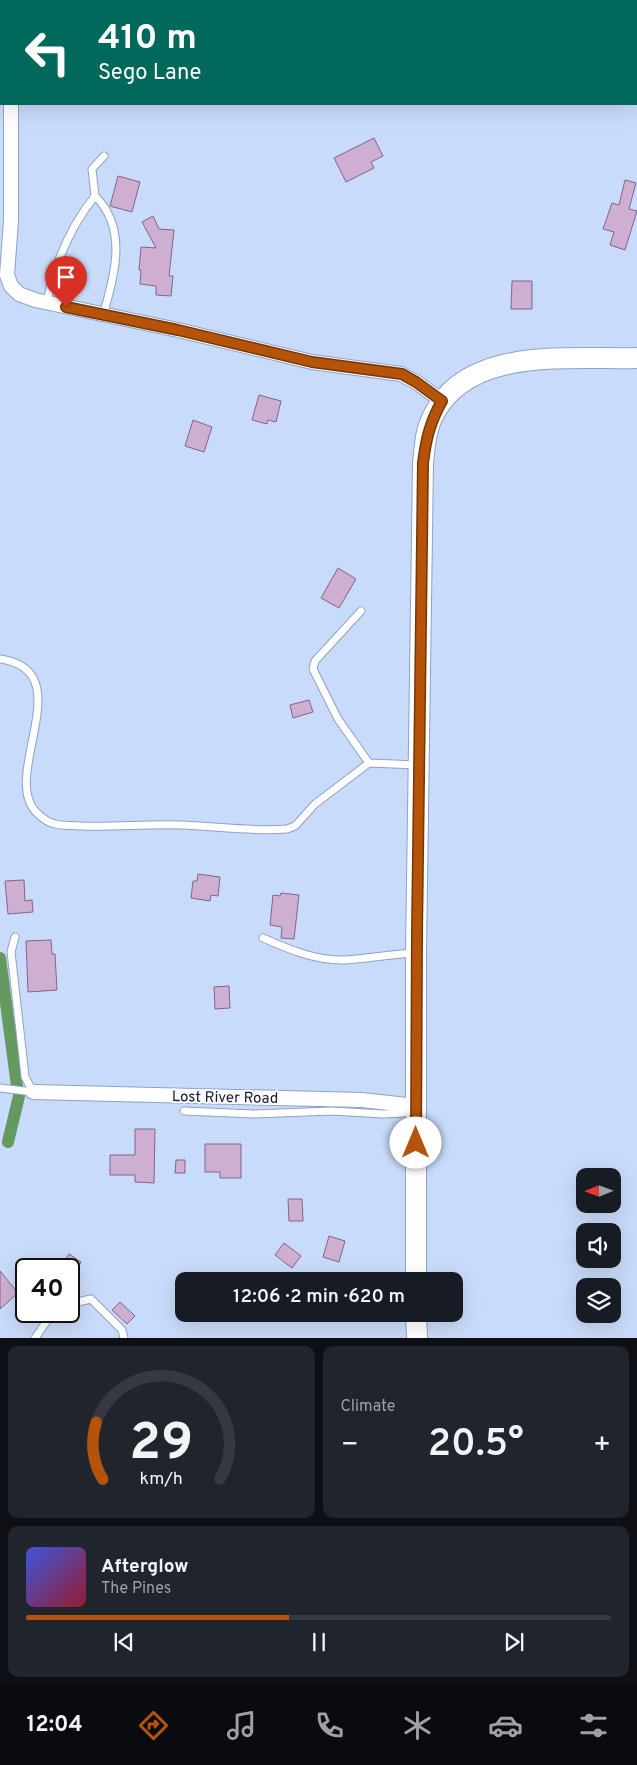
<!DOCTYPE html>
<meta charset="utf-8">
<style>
:root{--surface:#171b24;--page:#20242c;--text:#f1f3f6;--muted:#9ea1a6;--line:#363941;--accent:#b45309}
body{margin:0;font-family:Overpass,sans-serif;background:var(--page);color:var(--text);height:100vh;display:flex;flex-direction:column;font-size:19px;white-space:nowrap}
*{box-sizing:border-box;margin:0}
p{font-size:16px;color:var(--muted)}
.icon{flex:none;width:28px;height:28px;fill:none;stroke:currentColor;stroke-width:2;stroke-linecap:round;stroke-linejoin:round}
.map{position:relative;height:1338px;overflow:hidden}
.panel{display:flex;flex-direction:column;gap:8px;padding:8px;background:#0d0f14;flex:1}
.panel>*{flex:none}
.guide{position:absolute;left:0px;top:0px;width:638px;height:105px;box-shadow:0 5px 20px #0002;background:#00695c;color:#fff;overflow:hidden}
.needle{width:32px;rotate:269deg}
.buttons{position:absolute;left:576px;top:1168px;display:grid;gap:10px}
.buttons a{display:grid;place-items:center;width:45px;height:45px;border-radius:10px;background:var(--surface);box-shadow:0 5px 20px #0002;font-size:25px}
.speed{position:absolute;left:15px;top:1258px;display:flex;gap:10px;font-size:25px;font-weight:700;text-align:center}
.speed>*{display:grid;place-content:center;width:65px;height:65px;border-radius:50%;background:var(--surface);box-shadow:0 5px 20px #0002;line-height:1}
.speed .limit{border:2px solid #111;border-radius:8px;background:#fff;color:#111}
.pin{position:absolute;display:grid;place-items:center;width:42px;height:42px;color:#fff;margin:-51px -21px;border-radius:50% 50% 50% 0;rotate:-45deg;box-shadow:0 0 5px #0007}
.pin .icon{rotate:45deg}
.me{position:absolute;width:55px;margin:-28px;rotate:0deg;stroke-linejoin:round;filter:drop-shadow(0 0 4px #0008)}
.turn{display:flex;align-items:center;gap:18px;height:105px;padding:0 15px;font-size:22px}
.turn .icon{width:65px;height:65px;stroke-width:2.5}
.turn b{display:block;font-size:35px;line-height:42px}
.big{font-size:38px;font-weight:600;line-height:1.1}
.panel .tile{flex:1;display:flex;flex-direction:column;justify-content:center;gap:8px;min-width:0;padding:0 18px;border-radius:10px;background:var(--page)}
.panel .dial{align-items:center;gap:0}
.dial svg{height:130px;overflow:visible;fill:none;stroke:var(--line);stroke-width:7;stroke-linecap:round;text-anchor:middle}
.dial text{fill:var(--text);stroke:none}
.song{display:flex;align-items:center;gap:15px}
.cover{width:60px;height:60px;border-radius:8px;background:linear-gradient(135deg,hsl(230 70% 55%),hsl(350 70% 35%))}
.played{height:5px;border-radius:2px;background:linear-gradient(90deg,var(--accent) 45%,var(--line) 45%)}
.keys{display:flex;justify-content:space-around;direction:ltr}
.heat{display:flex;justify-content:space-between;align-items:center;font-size:28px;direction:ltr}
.panel .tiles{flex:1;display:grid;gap:8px;grid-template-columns:1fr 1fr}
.tile:last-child{grid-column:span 2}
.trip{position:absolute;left:175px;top:1272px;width:288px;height:50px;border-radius:10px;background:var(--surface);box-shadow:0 5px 20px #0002;font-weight:600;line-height:50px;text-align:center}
.menu{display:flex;height:80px;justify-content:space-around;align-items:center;background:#090b0e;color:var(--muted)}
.menu .icon{width:35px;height:35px}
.menu .selected{color:var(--accent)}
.menu b{font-size:22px;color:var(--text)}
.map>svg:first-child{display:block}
</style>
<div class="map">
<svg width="637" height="1338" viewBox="0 0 637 1338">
<rect width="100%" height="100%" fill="#c9dbfa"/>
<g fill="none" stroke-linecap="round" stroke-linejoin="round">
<!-- canal -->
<path stroke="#64995f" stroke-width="12" d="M0,958l17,128
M8,1142l11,-46"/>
</g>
<!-- building -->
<path fill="#ceafd2" stroke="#816585" d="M374,138l9,18 -12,6 3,6 -28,14 -12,-24z
M118,176l22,6 -8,30 -22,-6z
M625,180l11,3 -7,26 8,2 -12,39 -15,-5 4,-13 -11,-3 9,-26 7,2z
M153,216l6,13 15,1 -5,46h4l-2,20 -15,-1v-9l-16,-2 1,-14h-2l2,-23 15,1 -14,-26z
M512,281h20v28h-21z
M259,395l22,6 -5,21 -8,-2 -1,4 -15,-4z
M193,420l19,7 -8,25 -19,-6z
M338,568l18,11 -17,29 -18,-10z
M309,700l4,12 -20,6 -3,-13z
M198,874l22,3 -2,19 -7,-1 -1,6 -19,-3 2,-17h4z
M24,880l1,21 7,-1 1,12 -25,2 -3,-33z
M281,893l18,2 -5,44 -13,-1 1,-11 -12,-2 3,-30 7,1z
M51,940l1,14h3l2,36 -29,2 -2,-51z
M229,986l1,22 -15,1 -1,-22z
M135,1129h20l-1,54 -19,-1v-7h-25v-20h25z
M205,1144h36v34h-21v-6h-15z
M176,1160h9v13h-10z
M288,1199h14l1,22h-14z
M329,1236l16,5 -6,21 -16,-5z
M284,1243l17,13 -9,12 -17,-13z
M69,1254l12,8 -12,20v-13h-10z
M0,1271l18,22 -18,16z
M120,1302l15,14 -8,8 -15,-14z"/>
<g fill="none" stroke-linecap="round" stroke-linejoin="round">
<!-- lane casing -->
<g stroke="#8ea2c7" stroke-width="9">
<path id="lane" d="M95,196c33,32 20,79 8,119
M47,302c8,-39 23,-75 48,-106l-3,-27 12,-13
M361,611l-46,50 -2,8 25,50 31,44
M0,659c82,11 0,116 36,153 5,5 12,11 19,12 8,2 18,1 26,2 34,1 66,-2 99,-1 35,1 72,7 107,4l8,-3 20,-22 54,-41 49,2
M15,937l-4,15 13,115 1,10 8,15
M263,938c25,11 53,23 82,22 23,-1 45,-6 69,-7
M0,1088l33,4
M184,1111l70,3 78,-3 51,3 21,-1 10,-5
M69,1304l22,-5 31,31 2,8
M35,1338l19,-27"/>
</g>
<!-- street casing -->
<g stroke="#8ea2c7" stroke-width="16">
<path id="street" d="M11,0v1
M11,104v117l-4,54 4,11 8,8 16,6 143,30 134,32 89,12 15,8 26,19
M33,1092l329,8 54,6"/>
</g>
<!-- secondary casing -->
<g stroke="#8ea2c7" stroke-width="22">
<path id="secondary" d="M416,1281v-328l7,-490c2,-16 2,-31 9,-45 34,-73 138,-58 205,-60
M416,1314l1,24"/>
</g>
<!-- lane -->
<use href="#lane" stroke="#fff" stroke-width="7"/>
<!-- street -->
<use href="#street" stroke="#fff" stroke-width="14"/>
<!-- secondary -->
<use href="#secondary" stroke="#fff" stroke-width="20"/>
</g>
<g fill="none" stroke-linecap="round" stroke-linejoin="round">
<!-- route casing -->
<g stroke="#753606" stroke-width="12">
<path id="route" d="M66,307l112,23 134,32 90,12 14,8 26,19c-12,21 -16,38 -19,62l-6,471 -1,209"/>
</g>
<!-- route -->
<use href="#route" stroke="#b45309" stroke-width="9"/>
</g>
<g text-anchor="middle" stroke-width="4" stroke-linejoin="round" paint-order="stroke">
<!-- street labels -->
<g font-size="15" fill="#141c2a" stroke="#f9fbff">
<text transform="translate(225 1097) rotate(1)" y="5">Lost River Road</text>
</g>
</g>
</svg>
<div class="buttons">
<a><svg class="needle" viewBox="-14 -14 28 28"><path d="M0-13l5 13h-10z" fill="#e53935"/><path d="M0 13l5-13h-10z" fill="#9ea1a6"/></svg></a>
<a><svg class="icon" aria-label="sound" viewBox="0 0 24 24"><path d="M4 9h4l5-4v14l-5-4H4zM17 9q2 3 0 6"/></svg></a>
<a><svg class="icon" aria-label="layers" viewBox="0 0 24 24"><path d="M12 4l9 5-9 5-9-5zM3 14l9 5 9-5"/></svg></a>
</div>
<div class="speed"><div class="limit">40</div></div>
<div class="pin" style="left:66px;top:307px;background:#d93025"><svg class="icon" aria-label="arrive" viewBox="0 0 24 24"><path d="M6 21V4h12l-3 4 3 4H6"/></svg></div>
<svg class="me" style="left:416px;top:1143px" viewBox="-20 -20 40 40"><circle r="19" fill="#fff"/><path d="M0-13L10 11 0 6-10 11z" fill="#b45309"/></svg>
<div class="trip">12:06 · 2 min · 620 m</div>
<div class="guide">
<div class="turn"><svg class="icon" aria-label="left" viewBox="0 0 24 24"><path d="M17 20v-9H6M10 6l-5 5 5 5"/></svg><div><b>410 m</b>Sego Lane</div></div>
</div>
</div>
<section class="panel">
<div class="tiles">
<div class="tile dial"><svg viewBox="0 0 100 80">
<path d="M14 69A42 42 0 1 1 86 69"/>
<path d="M14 69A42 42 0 0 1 10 34" stroke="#b45309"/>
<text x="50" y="56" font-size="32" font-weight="700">29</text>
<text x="50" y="72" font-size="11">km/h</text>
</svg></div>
<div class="tile"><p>Climate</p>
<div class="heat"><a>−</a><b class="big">20.5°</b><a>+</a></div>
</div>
<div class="tile">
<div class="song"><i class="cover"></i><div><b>Afterglow</b><p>The Pines</p></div></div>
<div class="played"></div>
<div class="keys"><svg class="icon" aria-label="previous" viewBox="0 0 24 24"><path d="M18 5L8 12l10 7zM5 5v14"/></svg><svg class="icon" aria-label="pause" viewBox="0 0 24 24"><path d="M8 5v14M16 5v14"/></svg><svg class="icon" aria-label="next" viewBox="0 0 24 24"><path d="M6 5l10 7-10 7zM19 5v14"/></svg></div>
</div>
</div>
</section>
<nav class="menu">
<b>12:04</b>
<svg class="icon selected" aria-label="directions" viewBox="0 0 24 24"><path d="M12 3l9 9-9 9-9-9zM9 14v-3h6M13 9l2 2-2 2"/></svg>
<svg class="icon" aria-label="music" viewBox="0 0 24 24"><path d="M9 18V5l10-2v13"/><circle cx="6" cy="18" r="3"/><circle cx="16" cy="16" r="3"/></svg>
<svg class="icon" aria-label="phone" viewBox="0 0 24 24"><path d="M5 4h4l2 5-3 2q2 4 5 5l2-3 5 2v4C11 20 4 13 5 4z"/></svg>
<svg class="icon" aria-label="climate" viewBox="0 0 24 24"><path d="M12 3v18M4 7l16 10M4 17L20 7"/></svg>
<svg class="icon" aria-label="car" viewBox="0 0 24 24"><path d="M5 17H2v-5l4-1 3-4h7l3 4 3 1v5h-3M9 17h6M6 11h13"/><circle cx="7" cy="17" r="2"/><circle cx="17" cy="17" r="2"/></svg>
<svg class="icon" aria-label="filters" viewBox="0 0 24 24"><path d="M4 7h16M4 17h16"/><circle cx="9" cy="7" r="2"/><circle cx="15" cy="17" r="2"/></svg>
</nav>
